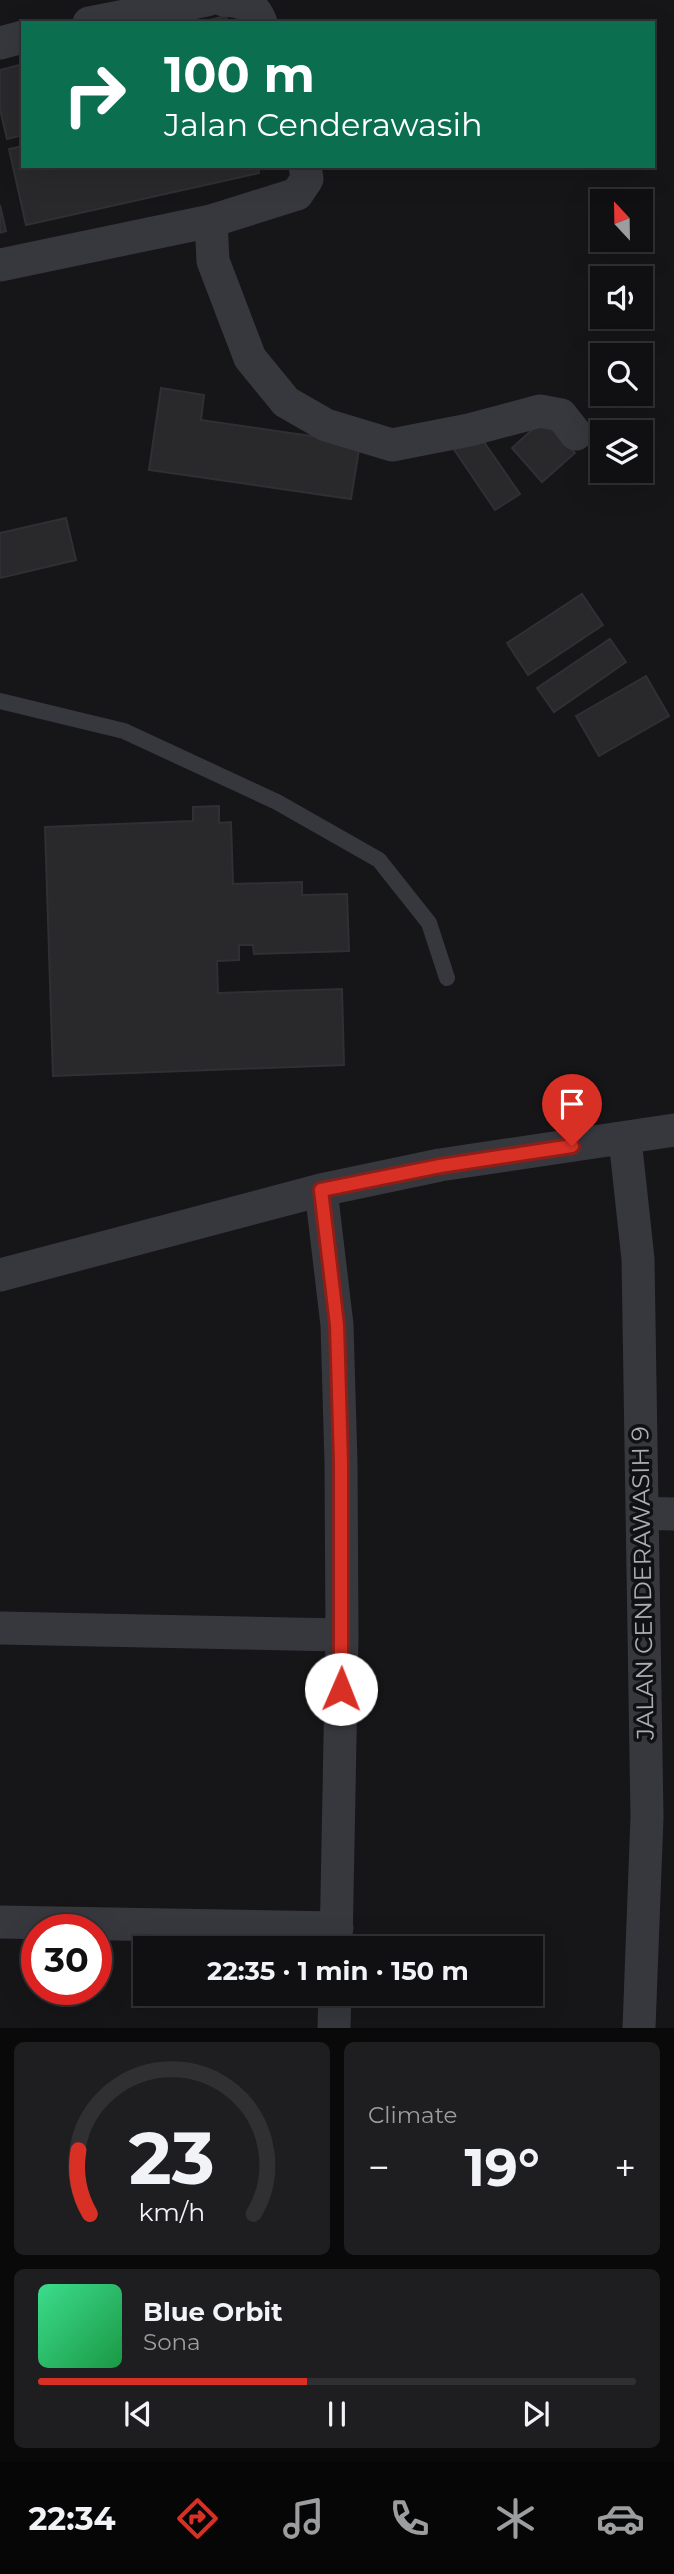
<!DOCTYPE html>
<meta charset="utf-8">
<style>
:root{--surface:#101012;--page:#1e1e20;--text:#f1f3f6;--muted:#9c9d9f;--line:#303032;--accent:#d93025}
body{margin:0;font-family:Montserrat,sans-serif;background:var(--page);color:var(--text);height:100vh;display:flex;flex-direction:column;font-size:26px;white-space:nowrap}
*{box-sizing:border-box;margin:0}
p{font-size:23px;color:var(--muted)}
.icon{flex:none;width:38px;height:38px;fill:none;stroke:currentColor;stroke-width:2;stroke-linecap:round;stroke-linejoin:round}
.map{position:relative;height:2028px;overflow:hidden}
.details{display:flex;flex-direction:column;gap:14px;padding:14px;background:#09090a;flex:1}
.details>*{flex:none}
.banner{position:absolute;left:21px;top:21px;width:634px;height:147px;border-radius:0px;box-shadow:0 7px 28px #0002,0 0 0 2px var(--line);background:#0b6e4f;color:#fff;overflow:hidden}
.needle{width:46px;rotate:338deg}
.buttons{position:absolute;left:590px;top:189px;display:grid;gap:14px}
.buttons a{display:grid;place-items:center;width:63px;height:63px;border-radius:0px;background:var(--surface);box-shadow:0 7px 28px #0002,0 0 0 2px var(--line);font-size:35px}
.speed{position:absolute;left:21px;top:1914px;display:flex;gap:14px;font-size:35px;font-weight:700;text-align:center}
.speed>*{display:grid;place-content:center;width:91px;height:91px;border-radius:50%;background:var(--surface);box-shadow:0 7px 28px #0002,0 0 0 2px var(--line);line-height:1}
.speed .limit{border:10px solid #d22;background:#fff;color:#111}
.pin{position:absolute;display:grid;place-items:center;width:60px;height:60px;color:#fff;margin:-72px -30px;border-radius:50% 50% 50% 0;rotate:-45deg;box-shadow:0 0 7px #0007}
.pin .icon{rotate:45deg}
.me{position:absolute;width:77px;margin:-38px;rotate:1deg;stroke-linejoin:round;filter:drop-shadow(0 0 5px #0008)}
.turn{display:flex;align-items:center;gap:24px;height:147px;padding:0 28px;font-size:32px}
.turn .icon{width:91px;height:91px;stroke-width:2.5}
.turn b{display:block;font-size:49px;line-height:60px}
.big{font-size:52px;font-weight:700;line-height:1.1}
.details .card{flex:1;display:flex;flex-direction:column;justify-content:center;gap:10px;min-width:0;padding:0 24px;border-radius:10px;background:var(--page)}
.details .dial{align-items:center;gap:0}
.dial svg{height:182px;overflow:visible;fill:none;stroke:var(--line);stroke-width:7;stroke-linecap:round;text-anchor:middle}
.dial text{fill:var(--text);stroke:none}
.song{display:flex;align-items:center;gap:21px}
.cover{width:84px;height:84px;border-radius:10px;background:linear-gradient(135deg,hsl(150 70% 55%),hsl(140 70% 35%))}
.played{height:7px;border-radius:4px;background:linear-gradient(90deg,var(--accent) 45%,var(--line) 45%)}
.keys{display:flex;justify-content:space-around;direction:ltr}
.heat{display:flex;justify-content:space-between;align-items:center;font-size:38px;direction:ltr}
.details .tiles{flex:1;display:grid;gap:14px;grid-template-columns:1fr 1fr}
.card:last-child{grid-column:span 2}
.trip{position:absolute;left:133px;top:1936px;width:410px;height:70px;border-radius:0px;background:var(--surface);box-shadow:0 7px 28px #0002,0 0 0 2px var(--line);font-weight:700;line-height:70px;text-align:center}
.tabs{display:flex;height:112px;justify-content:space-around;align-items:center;background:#060607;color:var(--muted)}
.tabs .icon{width:49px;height:49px}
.tabs .active{color:var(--accent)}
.tabs b{font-size:32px;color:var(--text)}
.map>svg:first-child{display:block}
</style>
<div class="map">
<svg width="674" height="2028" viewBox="0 0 674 2028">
<rect width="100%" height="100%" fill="#161618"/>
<!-- building -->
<path fill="#29292c" stroke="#303034" stroke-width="2" d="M226,16l2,7h-31z
M23,64v71l-16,4 -7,-30v-39z
M23,146v20h235l1,7 -233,52 -17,-76z
M0,205l6,26 -6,2z
M161,388l43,7 -3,25 159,23 -9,56 -202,-29z
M545,418l30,35 -33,29 -30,-34z
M475,429l45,65 -25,16 -44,-65z
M66,518l10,42 -76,18v-45z
M582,594l21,31 -75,50 -21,-32z
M610,639l16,23 -72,50 -17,-24z
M646,676l23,40 -70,40 -23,-40z
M219,806v17l12,-1 2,62 69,-2v13l45,-1 2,57 -95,3 -1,-9h-14v15l-22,1 1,32 124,-4 2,76 -291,11 -8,-249 148,-6v-14z"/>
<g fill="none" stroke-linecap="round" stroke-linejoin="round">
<!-- lane -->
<path stroke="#37383d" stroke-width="16" d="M0,701l124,30 153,71 102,58 50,63 18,55"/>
<!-- street -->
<path stroke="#37383d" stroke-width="33" d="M223,0c18,1 32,4 38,23
M89,23l118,-23
M0,43l23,-6
M211,221l2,40 37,97 36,44 40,23 66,20 77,-15 71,-19 21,4 15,19
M0,265l211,-44 86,-27 10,-15 -2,-13
M625,1139l13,120 9,558 -8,211
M321,1190l16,135 4,138 1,172 -6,313
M0,1275l321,-85 119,-25 234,-35
M642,1513l32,1
M0,1628l342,7
M0,1922l337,6
M334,2028l1,-35"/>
</g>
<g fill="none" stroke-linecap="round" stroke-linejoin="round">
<!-- route casing -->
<g stroke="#8d1f18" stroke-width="18">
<path id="route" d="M341,1689v-226l-4,-138 -16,-135 119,-24 132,-20"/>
</g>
<!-- route -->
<use href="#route" stroke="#d93025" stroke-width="12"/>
</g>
<g text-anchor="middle" stroke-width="7" stroke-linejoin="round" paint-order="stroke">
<!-- street labels -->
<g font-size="24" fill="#a8adb8" stroke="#111113">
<text transform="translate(643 1583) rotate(-91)" y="8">JALAN CENDERAWASIH 9</text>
</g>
</g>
</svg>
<div class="buttons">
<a><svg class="needle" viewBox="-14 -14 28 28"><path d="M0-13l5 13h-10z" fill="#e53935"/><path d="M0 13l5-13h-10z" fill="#9c9d9f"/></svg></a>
<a><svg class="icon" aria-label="sound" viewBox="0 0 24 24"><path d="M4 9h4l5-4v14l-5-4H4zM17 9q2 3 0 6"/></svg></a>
<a><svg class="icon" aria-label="search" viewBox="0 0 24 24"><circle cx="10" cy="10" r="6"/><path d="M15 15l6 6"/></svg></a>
<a><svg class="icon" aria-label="layers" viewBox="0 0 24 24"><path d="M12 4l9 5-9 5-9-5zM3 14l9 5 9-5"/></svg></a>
</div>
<div class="speed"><div class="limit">30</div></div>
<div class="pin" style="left:572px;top:1146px;background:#d93025"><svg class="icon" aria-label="arrive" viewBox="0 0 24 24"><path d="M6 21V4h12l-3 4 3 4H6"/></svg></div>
<svg class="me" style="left:341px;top:1689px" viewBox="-20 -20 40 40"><circle r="19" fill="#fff"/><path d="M0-13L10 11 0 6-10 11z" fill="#d93025"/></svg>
<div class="trip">22:35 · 1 min · 150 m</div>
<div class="banner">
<div class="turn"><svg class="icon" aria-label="right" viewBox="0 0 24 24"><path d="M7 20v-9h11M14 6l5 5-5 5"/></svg><div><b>100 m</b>Jalan Cenderawasih</div></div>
</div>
</div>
<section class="details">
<div class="tiles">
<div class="card dial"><svg viewBox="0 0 100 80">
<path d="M14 69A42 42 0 1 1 86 69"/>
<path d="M14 69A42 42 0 0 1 9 41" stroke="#d93025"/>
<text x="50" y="56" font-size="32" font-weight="700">23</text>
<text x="50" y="72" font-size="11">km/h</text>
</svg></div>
<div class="card"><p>Climate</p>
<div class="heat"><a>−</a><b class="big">19°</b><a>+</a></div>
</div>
<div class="card">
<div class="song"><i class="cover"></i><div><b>Blue Orbit</b><p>Sona</p></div></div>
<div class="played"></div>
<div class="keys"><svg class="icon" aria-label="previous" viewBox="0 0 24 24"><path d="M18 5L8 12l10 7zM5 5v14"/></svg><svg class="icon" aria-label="pause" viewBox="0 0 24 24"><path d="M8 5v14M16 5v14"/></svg><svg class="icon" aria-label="next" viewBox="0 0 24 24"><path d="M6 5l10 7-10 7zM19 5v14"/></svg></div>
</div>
</div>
</section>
<nav class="tabs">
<b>22:34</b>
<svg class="icon active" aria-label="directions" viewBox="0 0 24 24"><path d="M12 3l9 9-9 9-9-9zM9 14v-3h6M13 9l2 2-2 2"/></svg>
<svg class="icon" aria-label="music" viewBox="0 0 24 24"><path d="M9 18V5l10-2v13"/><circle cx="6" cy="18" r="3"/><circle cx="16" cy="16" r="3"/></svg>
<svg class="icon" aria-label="phone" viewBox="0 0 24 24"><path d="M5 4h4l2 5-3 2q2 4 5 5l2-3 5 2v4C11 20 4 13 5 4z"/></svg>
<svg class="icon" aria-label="climate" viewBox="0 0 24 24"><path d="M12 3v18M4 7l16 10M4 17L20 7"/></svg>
<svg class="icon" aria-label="car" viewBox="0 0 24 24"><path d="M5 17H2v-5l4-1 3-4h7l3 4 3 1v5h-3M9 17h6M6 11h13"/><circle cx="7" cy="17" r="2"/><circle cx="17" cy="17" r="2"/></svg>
</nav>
